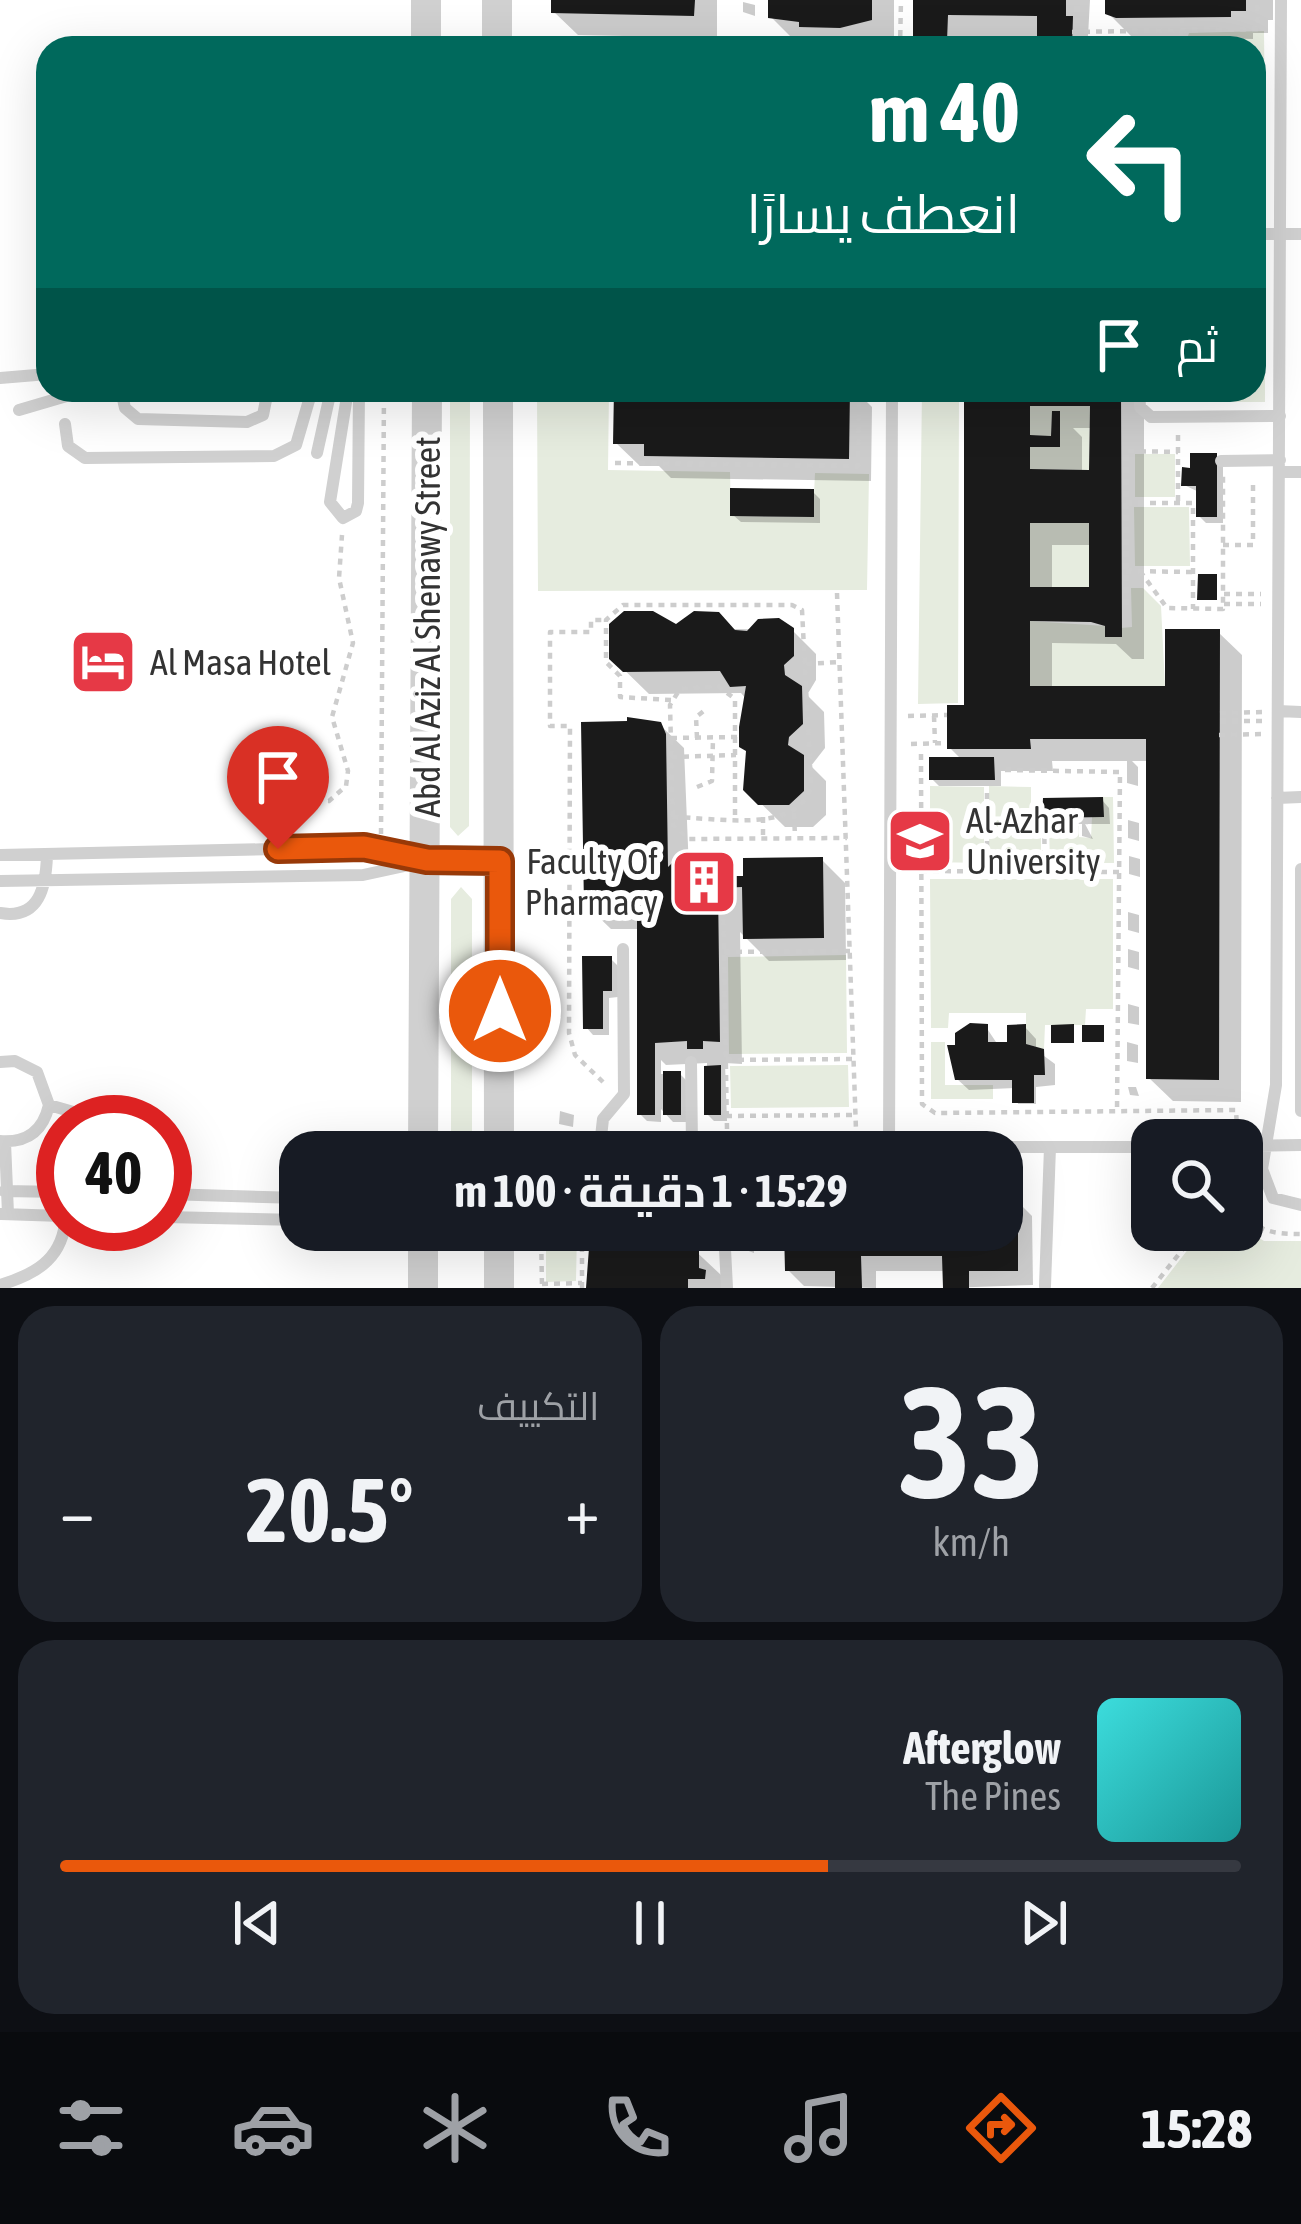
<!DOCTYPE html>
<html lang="ar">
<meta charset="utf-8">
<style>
:root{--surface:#171b24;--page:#20242c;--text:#f1f3f6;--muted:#9ea1a6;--line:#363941;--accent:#ea580c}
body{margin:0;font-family:"Asap Condensed",Cairo,sans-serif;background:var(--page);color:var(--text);direction:rtl;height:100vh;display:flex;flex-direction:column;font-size:45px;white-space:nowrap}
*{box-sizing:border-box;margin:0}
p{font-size:39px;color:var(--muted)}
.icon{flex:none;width:66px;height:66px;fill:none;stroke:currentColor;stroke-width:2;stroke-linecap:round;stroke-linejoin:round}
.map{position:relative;height:1288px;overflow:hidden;direction:ltr}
.panel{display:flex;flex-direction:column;gap:18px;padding:18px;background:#0d0f14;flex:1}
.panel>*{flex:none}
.banner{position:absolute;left:36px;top:36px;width:1230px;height:366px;border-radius:36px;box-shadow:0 12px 48px #0002;direction:rtl;background:#00695c;color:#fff;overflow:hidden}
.fabs{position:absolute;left:1131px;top:1119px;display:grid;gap:24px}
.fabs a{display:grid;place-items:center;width:132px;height:132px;border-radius:24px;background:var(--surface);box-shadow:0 12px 48px #0002;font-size:60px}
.speed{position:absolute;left:36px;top:1095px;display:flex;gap:24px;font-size:60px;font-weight:700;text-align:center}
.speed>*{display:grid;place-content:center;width:156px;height:156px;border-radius:50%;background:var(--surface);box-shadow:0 12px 48px #0002;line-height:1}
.speed .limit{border:18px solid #d22;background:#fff;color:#111}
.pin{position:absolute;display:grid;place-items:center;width:102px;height:102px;color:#fff;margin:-123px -51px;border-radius:50% 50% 50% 0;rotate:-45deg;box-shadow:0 0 12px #0007}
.pin .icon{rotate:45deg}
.me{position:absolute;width:132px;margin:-66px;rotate:0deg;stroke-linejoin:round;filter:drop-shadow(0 0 9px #0008)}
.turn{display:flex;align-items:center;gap:42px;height:252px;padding:0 48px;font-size:54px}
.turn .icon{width:156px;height:156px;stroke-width:2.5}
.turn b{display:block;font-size:84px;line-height:102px}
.then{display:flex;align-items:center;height:114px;padding:0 48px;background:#0003;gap:24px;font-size:45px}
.big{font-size:90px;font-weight:700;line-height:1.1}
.panel .tile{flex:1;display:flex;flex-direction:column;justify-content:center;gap:18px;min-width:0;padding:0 42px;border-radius:36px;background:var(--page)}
.panel .dial{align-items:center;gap:0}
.dial b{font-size:156px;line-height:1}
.song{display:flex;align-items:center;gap:36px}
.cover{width:144px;height:144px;border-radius:18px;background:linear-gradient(135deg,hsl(180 70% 55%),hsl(180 70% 35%))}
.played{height:12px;border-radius:6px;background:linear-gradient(90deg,var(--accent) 65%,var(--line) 65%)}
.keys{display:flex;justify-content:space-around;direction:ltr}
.heat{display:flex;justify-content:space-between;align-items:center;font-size:66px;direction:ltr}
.panel .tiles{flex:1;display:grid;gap:18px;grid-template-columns:1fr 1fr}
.tile:last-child{grid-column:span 2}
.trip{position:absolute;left:279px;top:1131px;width:744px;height:120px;border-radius:36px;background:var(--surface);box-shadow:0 12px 48px #0002;font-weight:700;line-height:120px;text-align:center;direction:rtl}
.tabs{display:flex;height:192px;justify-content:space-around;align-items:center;background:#090b0e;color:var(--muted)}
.tabs .icon{width:84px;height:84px}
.tabs .active{color:var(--accent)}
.tabs b{font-size:54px;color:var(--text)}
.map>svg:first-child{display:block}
</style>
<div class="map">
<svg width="1301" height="1288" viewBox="0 0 1301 1288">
<rect width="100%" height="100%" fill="#fff"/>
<!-- green -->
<path fill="#e6ecdf" d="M1264,31l1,90h-11v-73h-70l5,-15z
M1254,254l11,7v141h-37v-12h26z
M450,390h20l-1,436 -11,10 -8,-9z
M537,390h72l-1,80 122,2 1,44 82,1 2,-44 54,1 -2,116 -329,1z
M922,390h37l-1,313 -40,1z
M1030,406h60l-1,64 -59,-1v-22h30v-36l-8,1 -1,24 -21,-1z
M1135,454h40v43h-40z
M1134,507h55l1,59h-55z
M1030,523h59v64h-59z
M1131,588h12l18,18 4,80h-135v-65l75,5 1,11h15v-9l11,-1z
M930,786l54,1v76l-54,-1z
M989,786l42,1v32l10,1v43h-52z
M1103,797h10l1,66h-64l-1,-37h30v11l12,1 1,-21h11z
M930,879h183v130h-27l-1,16h-40l-1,24 -18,-5v-31h-77l-1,15h-17z
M461,887l11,12v253h-21v-253z
M846,955l1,98 -118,1 -1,-97z
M931,1042h14v43h48v14h-62z
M848,1065l1,42 -118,1 -1,-42z
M1242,1227l22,14h37v47h-143l45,-58z
M546,1230h31l-1,51 -30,1z"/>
<!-- shadow -->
<path fill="#0003" fill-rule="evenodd" d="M554,0h163v38l-139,-3 -24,-23z
M771,0h123v42l-51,6 -49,-8 -23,-23z
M916,0h174l-2,36 6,12h-178zM970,37l70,1v7l-70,-1z
M1106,0h167v20h-5v13h-15v6l-122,-3 -23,-23z
M743,2l12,3v11l-12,-4z
M617,390h238l17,17 -1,74 -200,-3 -12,-12h-19l-24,-23z
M967,390h177v269h-12l-16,-15 -64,-1v46h116l50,-57 24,23 -1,447 -68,-1 -24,-23v-317h-17l6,6v19l-11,-3v-22h-75l1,10h-52v15h-62l-7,-7 30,-19 -12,-12 17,-40zM1073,428h20l-1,45h-10v-36zM1052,545h40v45h-40z
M1193,456l30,8v59h-17l-7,-7v-24l-15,-7 9,-14z
M813,492l7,7v24l-79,-1 -8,-7z
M676,628l116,2 24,24v26l-9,15 17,17 1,36 -14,18 15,15v34l-13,12h-28l-39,-38v-90l-5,-6 -92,1 -37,-36z
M660,725l24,23 5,122 28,-3 13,12 92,-19 23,23 1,77 -77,1 -29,-29 2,132 -17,-1 2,58h-13l-7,-7v-51l-41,2 -5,-5v14h19l7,7v41h-14l-12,-13v13l-14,-1 -7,-7 1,-185h-30l-24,-23z
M1102,800l7,8 1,16h-25l8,15 -11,-3v-12h-29l-7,-7z
M1128,820l11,3v18l-11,-3z
M1129,856l11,3v18l-11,-3z
M1128,912l11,3v18l-11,-3z
M1128,949l11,3v18l-11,-3z
M611,959l7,7v31l-9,1v37h-16l-7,-8z
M1128,1004l11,3v18l-11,-2z
M986,1027l12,18h12l15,-18 11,12v11l19,14v21l-19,2v17h-18l-3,-16 -46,2 -12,-11 1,-31z
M1127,1042l11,3v18l-11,-2z
M1128,1087h8l3,9 -9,-1z
M560,1111l14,4 -1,12 -14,-3z
M1002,1200h14l16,16 1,69 -87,3 -1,-17h-69v17l-72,-2 -16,-16 -1,-40h215z
M1152,1230h11l2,9h-10z
M641,1239l47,5 33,31v13h-131l2,-37h22z
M745,1243l9,2v8l-8,-3z"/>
<!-- building -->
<path fill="#1a1a1a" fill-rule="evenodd" d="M551,0h144l-1,16 -143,-3z
M768,0h104v20l-32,8 -41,-1v-5l-31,-4z
M913,0h153v16h7l-1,32h-159zM948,15l89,1v26l-90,-1z
M1105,0h141v11h-15v6l-115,1 -11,-4z
M614,390h236l-1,69 -205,-3v-12h-31z
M964,390h157l1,247h-17v-11l-14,-4 -61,-1v65h135v-57h55l-1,451 -73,-1v-340h-116l1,10h-84v-44h17zM1030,406h60l-1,64 -59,-1v-22h30v-36h-8l-1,25 -21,-1zM1030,523h59v64h-59z
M1190,453h27v64h-21v-31h-15l1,-19 8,1z
M730,488l84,1v28l-84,-1z
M1198,574h19v26h-20z
M624,611h29l23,13 18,-13 25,1 16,18 12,1 11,-12 21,-1 15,10v28l-10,9 1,10 17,11 1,38 -14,13 -1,8 16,10v36l-15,14h-31l-15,-15 3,-39 -7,-4v-20l7,-41 -16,1 -10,-16 -97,1 -14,-13v-35z
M627,717l34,5 5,12 2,133 5,-5h10v5l35,-3v12h25v-18l80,-1 1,81 -81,1 -1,-52 -24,1 2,154 -17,-1v8h-16v-8l-32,2v72h-18v-223l-9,1v13l-44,1 -3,-185 46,-1z
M929,757h65l1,23h-66z
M1103,797l1,20 -62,1 1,-20z
M582,956h30v35h-9v38h-20z
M970,1023l18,1v18h19v-17l19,-1v20l18,5 1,26h-11v28h-22v-23h-57l-8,-35h8v-12z
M1074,1024v19h-23v-18z
M1082,1025h22v17h-22z
M721,1065v50h-17v-49z
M663,1071h18v44h-18z
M1002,1197h16v74h-49v17h-26l-1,-32h-81l1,32h-27v-17h-50l-1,-41h218z
M673,1233l5,8 21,8v19l7,2 -1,9h-17v9h-102l3,-40h24v-4h13v-7l31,3v-5z"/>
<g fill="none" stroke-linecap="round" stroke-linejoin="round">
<!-- path -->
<path stroke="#cdcdcd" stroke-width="4.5" stroke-dasharray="6 6" stroke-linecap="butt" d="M1072,32l186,-3 -1,-29
M900,48l1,-48
M1077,48v-48
M1181,48l1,-31
M1178,435v67
M615,463l243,3 1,-76
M1126,503h67v106
M1223,545h30v-66
M1126,571l66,1
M1140,571l27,37 56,1v-133
M837,593l19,537
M1224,594h37
M1224,604h37
M1126,605v-154l52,1
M806,664l34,-2
M671,700l-51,-3v-21l-14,-14v-42l17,-15h169l10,5 9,174c-8,52 -99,33 -139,33
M1220,713l42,-1
M908,716l39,-1
M934,716l1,27
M1220,721h42
M1219,735l43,-1
M671,738l66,-1
M697,738l-1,-21 9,-7
M911,744l36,-1
M921,754l1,350 13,9 301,-3 1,18
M671,757l65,-2
M1005,770l115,2 -3,339
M697,787l15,-6 1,-43
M794,813l1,24
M735,815v-116l-17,-13 -38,3 -10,16 3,120 16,14 158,-1
M249,817l30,-18 50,2 17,-15 2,-15 -16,-54 21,-74 -14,-65 3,-43
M763,817v21
M381,834l3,-444
M1045,868l-1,-46h44
M921,871l198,1
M987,871v-82
M723,895l4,234
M724,952l126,-1
M726,1060l126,-1
M603,1082l-28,-27 -6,-22 1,-307h-20v-94h41v-12h15
M726,1116l127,-1
M1242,1196c5,35 28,38 59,38
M541,1230l1,58
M600,1248v-18
M542,1284l40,-1
M582,1288v-58h19
M1152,1288l46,-58"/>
<!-- service -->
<path stroke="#d0d0d0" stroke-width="12" d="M1281,0l-5,1085 -14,84 11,29 28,7
M588,48h106
M1254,234h47
M0,378l48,-4
M121,390l4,18 13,11 109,3 16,-7 5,-25
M348,390l-18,112 13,16 13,-7 2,-8 1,-113
M1139,390l1,17 11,10 129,-1
M19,410l68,-20
M65,424l3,22 17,12 189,-2 22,-11 16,-55
M317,453l14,-63
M1221,461l59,-1
M1279,472h22
M1278,711l23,1
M1277,798l24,-1
M0,855l364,-8 59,12
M1301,869v242
M0,881l363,-6 60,-13
M0,913c40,7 46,-27 47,-58
M0,1062l15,-1 22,11 12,33c-6,26 -22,38 -49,36
M691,1062l1,85
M49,1105l59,17
M5,1142l3,72
M600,1146l3,-27 21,-25 -1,-145
M1242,1146l59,-1
M499,1147h653
M889,1148l3,-758
M165,1177l9,18
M4,1191l59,1
M165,1194l135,4
M1,1214l62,2
M165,1217l135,3
M724,1230l3,58
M0,1285c33,-10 60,-24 65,-61
M1045,1286l5,-139"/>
<!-- tertiary -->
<path stroke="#d0d0d0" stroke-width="30" d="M426,0v48
M497,0v48
M498,390l1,762
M427,860l72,1
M423,1152l4,-762
M423,1230v58
M499,1288v-58"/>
</g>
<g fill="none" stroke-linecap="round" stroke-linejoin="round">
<!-- route casing -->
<g stroke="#983908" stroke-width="30">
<path id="route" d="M278,849l86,-2 63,13 73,1v150"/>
</g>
<!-- route -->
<use href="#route" stroke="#ea580c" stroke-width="21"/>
</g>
<!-- icons -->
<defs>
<g id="hotel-square" transform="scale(3.45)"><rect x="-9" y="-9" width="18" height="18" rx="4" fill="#e63946" stroke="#fff"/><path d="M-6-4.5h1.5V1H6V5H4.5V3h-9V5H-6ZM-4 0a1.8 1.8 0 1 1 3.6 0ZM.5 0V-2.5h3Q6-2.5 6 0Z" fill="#fff"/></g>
<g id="university-square" transform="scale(3.45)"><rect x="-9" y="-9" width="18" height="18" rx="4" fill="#e63946" stroke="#fff"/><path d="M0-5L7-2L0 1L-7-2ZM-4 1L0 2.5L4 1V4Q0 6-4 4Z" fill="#fff"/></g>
<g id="building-square" transform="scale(3.45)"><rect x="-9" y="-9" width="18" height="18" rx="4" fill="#e63946" stroke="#fff"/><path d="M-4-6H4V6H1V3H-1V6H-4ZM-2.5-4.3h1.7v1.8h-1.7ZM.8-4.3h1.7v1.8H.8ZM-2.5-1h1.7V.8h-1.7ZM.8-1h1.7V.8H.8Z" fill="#fff"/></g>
</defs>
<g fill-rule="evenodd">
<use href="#hotel-square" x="103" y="662"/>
<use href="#university-square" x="920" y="841"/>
<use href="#building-square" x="704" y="882"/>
</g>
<g text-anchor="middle" stroke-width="12" stroke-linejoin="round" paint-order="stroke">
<!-- street labels -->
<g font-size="36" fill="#333" stroke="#fff">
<text transform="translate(427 627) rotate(-90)" y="13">Abd Al Aziz Al Shenawy Street</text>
</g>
<!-- poi labels -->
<g font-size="36" fill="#333" stroke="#fff" text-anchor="start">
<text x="150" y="675">Al Masa Hotel</text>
<text x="966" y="833">Al-Azhar<tspan x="966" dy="41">University</tspan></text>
<text x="658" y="874" text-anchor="end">Faculty Of<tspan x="658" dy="41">Pharmacy</tspan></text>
</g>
</g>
</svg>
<div class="fabs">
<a><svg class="icon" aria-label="search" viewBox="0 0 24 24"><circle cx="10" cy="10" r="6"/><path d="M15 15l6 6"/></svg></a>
</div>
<div class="speed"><div class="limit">40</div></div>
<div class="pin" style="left:278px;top:849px;background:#d93025"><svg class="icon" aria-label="arrive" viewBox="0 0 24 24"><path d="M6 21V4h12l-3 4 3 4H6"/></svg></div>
<svg class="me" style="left:500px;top:1011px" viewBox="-20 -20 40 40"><circle r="17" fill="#ea580c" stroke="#fff" stroke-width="3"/><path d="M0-11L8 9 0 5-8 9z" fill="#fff"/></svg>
<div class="trip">15:29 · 1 دقيقة · 100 m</div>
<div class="banner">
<div class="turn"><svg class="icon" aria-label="left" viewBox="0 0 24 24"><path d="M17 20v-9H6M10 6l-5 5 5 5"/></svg><div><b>40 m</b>انعطف يسارًا</div></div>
<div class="then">ثم<svg class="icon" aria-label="arrive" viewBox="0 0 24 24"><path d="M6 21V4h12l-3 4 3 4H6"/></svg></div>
</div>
</div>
<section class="panel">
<div class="tiles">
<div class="tile dial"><b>33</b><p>km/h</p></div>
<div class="tile"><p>التكييف</p>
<div class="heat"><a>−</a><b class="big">20.5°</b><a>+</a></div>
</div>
<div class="tile">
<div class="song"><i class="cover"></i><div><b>Afterglow</b><p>The Pines</p></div></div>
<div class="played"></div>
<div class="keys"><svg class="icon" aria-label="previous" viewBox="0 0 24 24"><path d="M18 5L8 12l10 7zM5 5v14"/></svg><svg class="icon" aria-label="pause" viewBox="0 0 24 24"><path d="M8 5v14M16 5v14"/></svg><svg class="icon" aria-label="next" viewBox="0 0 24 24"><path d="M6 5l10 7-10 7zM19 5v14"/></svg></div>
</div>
</div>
</section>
<nav class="tabs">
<b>15:28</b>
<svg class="icon active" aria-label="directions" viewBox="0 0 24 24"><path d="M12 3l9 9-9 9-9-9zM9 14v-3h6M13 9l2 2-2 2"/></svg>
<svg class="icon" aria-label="music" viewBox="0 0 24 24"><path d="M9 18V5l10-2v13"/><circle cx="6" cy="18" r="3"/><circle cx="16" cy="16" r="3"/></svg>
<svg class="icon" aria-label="phone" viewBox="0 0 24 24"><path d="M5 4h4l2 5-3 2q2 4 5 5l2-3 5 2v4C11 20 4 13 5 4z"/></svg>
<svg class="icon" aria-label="climate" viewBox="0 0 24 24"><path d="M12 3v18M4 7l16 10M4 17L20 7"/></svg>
<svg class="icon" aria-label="car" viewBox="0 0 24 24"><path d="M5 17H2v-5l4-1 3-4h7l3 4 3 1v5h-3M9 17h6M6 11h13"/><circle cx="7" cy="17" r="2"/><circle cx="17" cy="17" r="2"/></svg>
<svg class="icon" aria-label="filters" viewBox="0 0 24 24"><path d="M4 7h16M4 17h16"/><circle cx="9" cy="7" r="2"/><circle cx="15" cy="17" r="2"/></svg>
</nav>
